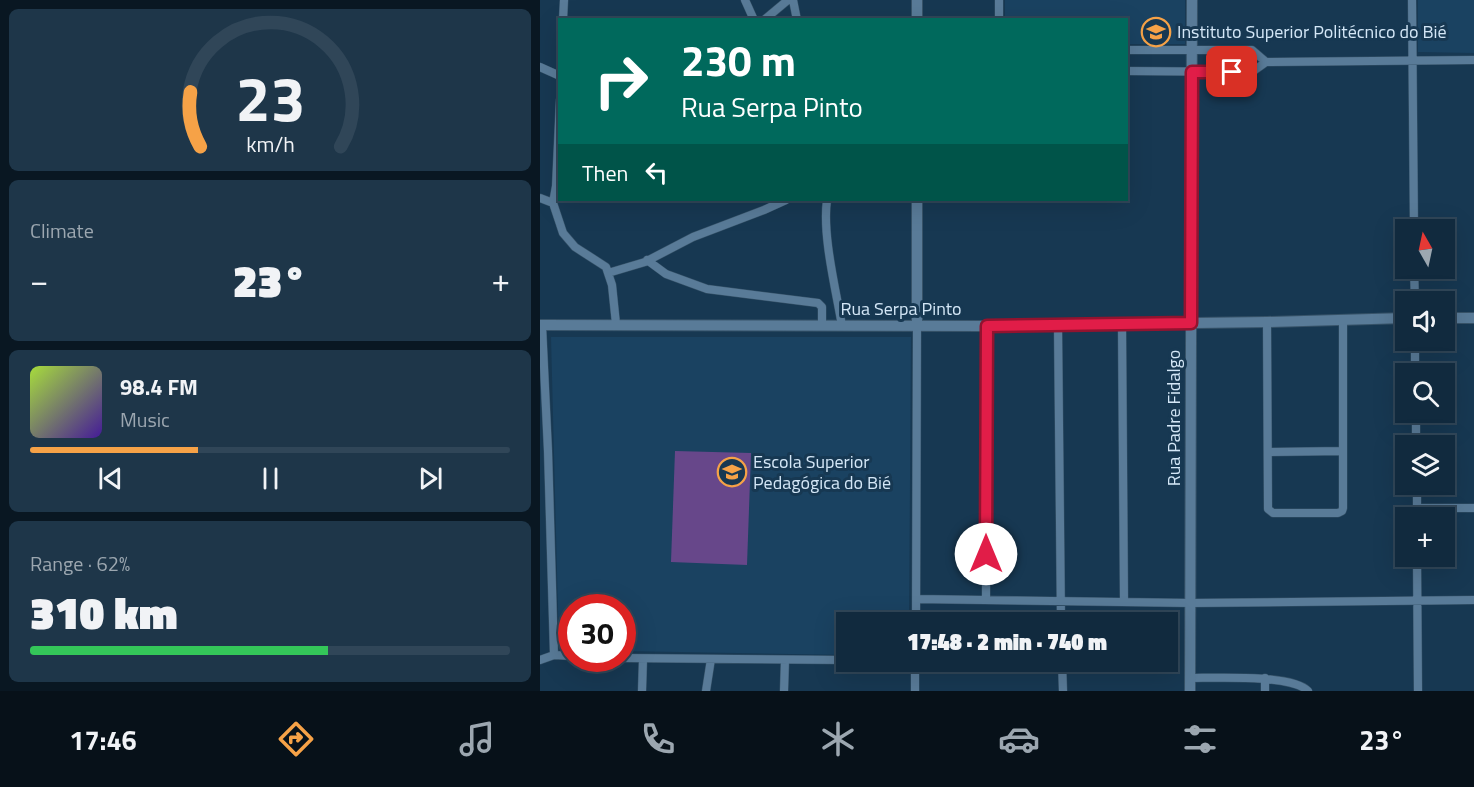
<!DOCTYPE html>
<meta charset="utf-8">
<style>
:root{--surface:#112a3e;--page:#1e3649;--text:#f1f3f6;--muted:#9ca7b0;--line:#304658;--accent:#f6a247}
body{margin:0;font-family:"Titillium Web",sans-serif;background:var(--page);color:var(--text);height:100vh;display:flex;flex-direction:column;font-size:22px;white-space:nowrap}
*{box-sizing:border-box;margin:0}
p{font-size:20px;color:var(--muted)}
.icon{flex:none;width:33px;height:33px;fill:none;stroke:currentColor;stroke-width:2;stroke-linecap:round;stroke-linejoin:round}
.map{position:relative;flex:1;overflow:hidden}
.panel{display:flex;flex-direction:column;gap:9px;padding:9px;background:#091722;width:540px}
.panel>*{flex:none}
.banner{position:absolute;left:18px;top:18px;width:570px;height:183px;border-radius:0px;box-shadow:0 6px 24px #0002,0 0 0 2px var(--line);background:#00695c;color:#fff;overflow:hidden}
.needle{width:39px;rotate:351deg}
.tools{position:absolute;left:855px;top:219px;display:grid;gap:12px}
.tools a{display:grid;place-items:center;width:60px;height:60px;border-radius:0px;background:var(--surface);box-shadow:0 6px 24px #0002,0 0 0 2px var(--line);font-size:30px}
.speed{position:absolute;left:18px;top:594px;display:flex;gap:12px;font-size:30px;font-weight:700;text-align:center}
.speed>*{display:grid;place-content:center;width:78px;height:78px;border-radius:50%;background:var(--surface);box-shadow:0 6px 24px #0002,0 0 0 2px var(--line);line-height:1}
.speed .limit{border:9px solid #d22;background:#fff;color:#111}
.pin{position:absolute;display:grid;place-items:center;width:51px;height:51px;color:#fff;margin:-26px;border-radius:12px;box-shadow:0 3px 9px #0006}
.me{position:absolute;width:66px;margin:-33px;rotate:0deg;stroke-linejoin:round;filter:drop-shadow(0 0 4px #0008)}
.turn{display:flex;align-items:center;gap:21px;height:126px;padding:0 24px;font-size:27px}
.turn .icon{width:78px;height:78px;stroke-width:2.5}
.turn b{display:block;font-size:42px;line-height:51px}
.then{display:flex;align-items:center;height:57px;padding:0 24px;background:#0003;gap:12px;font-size:22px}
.big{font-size:45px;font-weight:800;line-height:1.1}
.panel .card{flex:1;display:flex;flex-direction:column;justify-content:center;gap:9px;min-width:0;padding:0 21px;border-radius:9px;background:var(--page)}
.panel .dial{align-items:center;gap:0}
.dial svg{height:156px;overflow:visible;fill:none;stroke:var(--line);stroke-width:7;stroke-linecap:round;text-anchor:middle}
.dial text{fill:var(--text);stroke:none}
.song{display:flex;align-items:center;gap:18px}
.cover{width:72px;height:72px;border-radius:9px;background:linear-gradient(135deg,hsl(80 70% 55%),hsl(260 70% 35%))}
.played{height:6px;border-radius:3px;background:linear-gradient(90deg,var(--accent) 35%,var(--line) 35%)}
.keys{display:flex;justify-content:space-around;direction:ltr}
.heat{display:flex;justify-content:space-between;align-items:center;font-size:33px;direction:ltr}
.charge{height:9px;border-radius:4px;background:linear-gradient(90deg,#34c759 62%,var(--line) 0)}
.trip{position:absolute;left:296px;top:612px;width:342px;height:60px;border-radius:0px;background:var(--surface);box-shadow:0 6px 24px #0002,0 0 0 2px var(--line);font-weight:800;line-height:60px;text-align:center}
.dock{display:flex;height:96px;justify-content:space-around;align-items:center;background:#071119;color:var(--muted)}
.dock .icon{width:42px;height:42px}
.dock .on{color:var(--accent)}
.dock b{font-size:27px;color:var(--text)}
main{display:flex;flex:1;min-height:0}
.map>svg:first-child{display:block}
</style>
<main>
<section class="panel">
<div class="card dial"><svg viewBox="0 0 100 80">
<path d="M14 69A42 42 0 1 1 86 69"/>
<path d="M14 69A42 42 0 0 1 9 41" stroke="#f6a247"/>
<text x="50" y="56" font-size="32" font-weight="700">23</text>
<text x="50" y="72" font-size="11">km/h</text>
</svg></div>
<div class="card"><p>Climate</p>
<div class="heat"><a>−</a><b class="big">23°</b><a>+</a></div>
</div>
<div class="card">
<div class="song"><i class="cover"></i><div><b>98.4 FM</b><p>Music</p></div></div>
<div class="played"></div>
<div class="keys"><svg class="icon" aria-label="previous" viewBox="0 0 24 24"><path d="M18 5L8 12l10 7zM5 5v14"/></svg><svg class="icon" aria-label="pause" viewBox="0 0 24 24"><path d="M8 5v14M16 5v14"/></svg><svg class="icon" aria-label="next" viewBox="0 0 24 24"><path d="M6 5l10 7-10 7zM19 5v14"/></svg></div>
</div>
<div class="card"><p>Range · 62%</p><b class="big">310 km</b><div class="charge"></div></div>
</section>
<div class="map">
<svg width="934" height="691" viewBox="0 0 934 691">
<rect width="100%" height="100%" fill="#173852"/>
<!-- built -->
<path fill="#1a4261" d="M465,0h180v44h-58l-1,-24 -121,-1z
M878,0h56v53l-56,-1z
M11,337h360l-2,285h-63v33l-223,-4 -1,-43h-50l-1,42 -12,-1z"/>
<!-- green -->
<path fill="#67478a" d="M135,451l76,2 -4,112 -76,-3z"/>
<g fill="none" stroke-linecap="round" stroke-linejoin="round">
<!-- street casing -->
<g stroke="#375369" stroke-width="9">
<path id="street" d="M205,0l9,20
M253,0l4,20
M872,0l2,230
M23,20l1,-20
M224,20l24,-20
M459,20v-20
M586,50h126l14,12
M726,62l208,-2
M0,67l20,9
M586,71l126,1 14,-10
M20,100l-4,86 -3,17 10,30 12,14 31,20 6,18 4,39
M0,198l13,5
M287,200c-5,35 9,90 15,126
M107,260l19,14 41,15 111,14 4,4v19
M874,268l1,34
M68,273l37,-11 48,-25 71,-27 22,-10
M727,322l1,187 5,4h65l4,-2 1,-3v-187
M582,324l2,277
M2,325l6,126 6,204
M518,325l3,297
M875,340v34
M876,412v34
M729,452l74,-1
M877,484v34
M877,508h57
M877,556l1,135
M376,599l275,4 283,-3
M446,600l1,-274
M376,622l1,-297
M82,658l224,2
M0,660l14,-5 18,1
M522,662l1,29
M650,678c25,0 102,-4 118,13
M725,678v13
M102,691l1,-32
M166,691l5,-32
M244,691l1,-31
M375,691v-29"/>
</g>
<!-- secondary casing -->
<g stroke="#375369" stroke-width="12">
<path id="secondary" d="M377,0v20
M904,318h30
M0,325l447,1 280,-4 139,-4
M377,325v-125
M650,691l2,-691"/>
</g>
<!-- street -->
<use href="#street" stroke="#597b98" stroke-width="8"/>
<!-- secondary -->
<use href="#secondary" stroke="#597b98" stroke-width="10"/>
</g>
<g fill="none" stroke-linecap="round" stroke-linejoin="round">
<!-- route casing -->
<g stroke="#92132f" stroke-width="15">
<path id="route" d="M446,554l1,-228 204,-3 1,-251h40"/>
</g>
<!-- route -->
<use href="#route" stroke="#e11d48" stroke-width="10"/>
</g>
<!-- icons -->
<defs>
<g id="university-ring" transform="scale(1.5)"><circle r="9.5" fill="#173852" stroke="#f6a247" stroke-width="1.5"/><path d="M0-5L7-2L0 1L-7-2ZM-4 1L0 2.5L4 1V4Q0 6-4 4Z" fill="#f6a247"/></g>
</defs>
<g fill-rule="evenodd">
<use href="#university-ring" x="616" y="32"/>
<use href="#university-ring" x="192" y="472"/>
</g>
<g text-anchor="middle" stroke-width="6" stroke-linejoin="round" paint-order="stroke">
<!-- poi labels -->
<g font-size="18" fill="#d4e7f7" stroke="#173852" text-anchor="start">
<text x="637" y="38">Instituto Superior Politécnico do Bié</text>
<text x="213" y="468">Escola Superior<tspan x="213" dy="21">Pedagógica do Bié</tspan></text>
</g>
<!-- street labels -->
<g font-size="18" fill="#d4e7f7" stroke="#173852">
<text x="361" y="315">Rua Serpa Pinto</text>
<text transform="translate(634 418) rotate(-90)" y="6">Rua Padre Fidalgo</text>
</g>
</g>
</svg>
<div class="tools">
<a><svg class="needle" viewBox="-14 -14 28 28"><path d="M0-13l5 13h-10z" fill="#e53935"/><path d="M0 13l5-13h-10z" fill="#9ca7b0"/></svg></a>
<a><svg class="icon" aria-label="sound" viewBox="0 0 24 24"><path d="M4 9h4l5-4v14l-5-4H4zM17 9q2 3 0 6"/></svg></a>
<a><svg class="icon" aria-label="search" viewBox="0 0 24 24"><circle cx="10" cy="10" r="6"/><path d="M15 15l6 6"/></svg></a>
<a><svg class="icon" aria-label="layers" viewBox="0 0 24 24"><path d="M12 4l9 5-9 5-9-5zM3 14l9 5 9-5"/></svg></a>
<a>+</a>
</div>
<div class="speed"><div class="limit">30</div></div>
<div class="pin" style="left:692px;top:72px;background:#d93025"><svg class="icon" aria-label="arrive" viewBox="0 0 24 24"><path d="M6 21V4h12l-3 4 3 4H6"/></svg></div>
<svg class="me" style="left:446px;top:554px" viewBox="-20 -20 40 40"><circle r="19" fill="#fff"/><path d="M0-13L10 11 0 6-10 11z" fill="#e11d48"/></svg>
<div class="trip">17:48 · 2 min · 740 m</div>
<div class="banner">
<div class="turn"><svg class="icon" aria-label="right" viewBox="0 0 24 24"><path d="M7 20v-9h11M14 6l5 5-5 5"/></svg><div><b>230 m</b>Rua Serpa Pinto</div></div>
<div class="then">Then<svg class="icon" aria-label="left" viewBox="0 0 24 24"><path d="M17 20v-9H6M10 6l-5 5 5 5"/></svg></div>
</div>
</div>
</main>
<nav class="dock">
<b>17:46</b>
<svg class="icon on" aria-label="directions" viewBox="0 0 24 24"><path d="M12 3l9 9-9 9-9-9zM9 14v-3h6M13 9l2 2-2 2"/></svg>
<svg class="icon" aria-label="music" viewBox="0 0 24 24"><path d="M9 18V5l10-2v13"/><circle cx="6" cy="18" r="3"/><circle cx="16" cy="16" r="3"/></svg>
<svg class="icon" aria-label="phone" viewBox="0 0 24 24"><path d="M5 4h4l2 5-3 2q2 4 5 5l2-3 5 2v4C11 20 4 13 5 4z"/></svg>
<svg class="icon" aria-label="climate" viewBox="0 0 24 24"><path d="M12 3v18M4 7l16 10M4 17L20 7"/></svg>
<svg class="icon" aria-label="car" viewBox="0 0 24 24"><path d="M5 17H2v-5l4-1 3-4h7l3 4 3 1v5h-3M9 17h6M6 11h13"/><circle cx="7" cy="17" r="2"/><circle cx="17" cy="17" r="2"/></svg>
<svg class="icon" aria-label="filters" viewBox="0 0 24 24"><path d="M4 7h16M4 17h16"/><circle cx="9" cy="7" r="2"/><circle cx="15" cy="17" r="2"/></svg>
<b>23°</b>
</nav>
